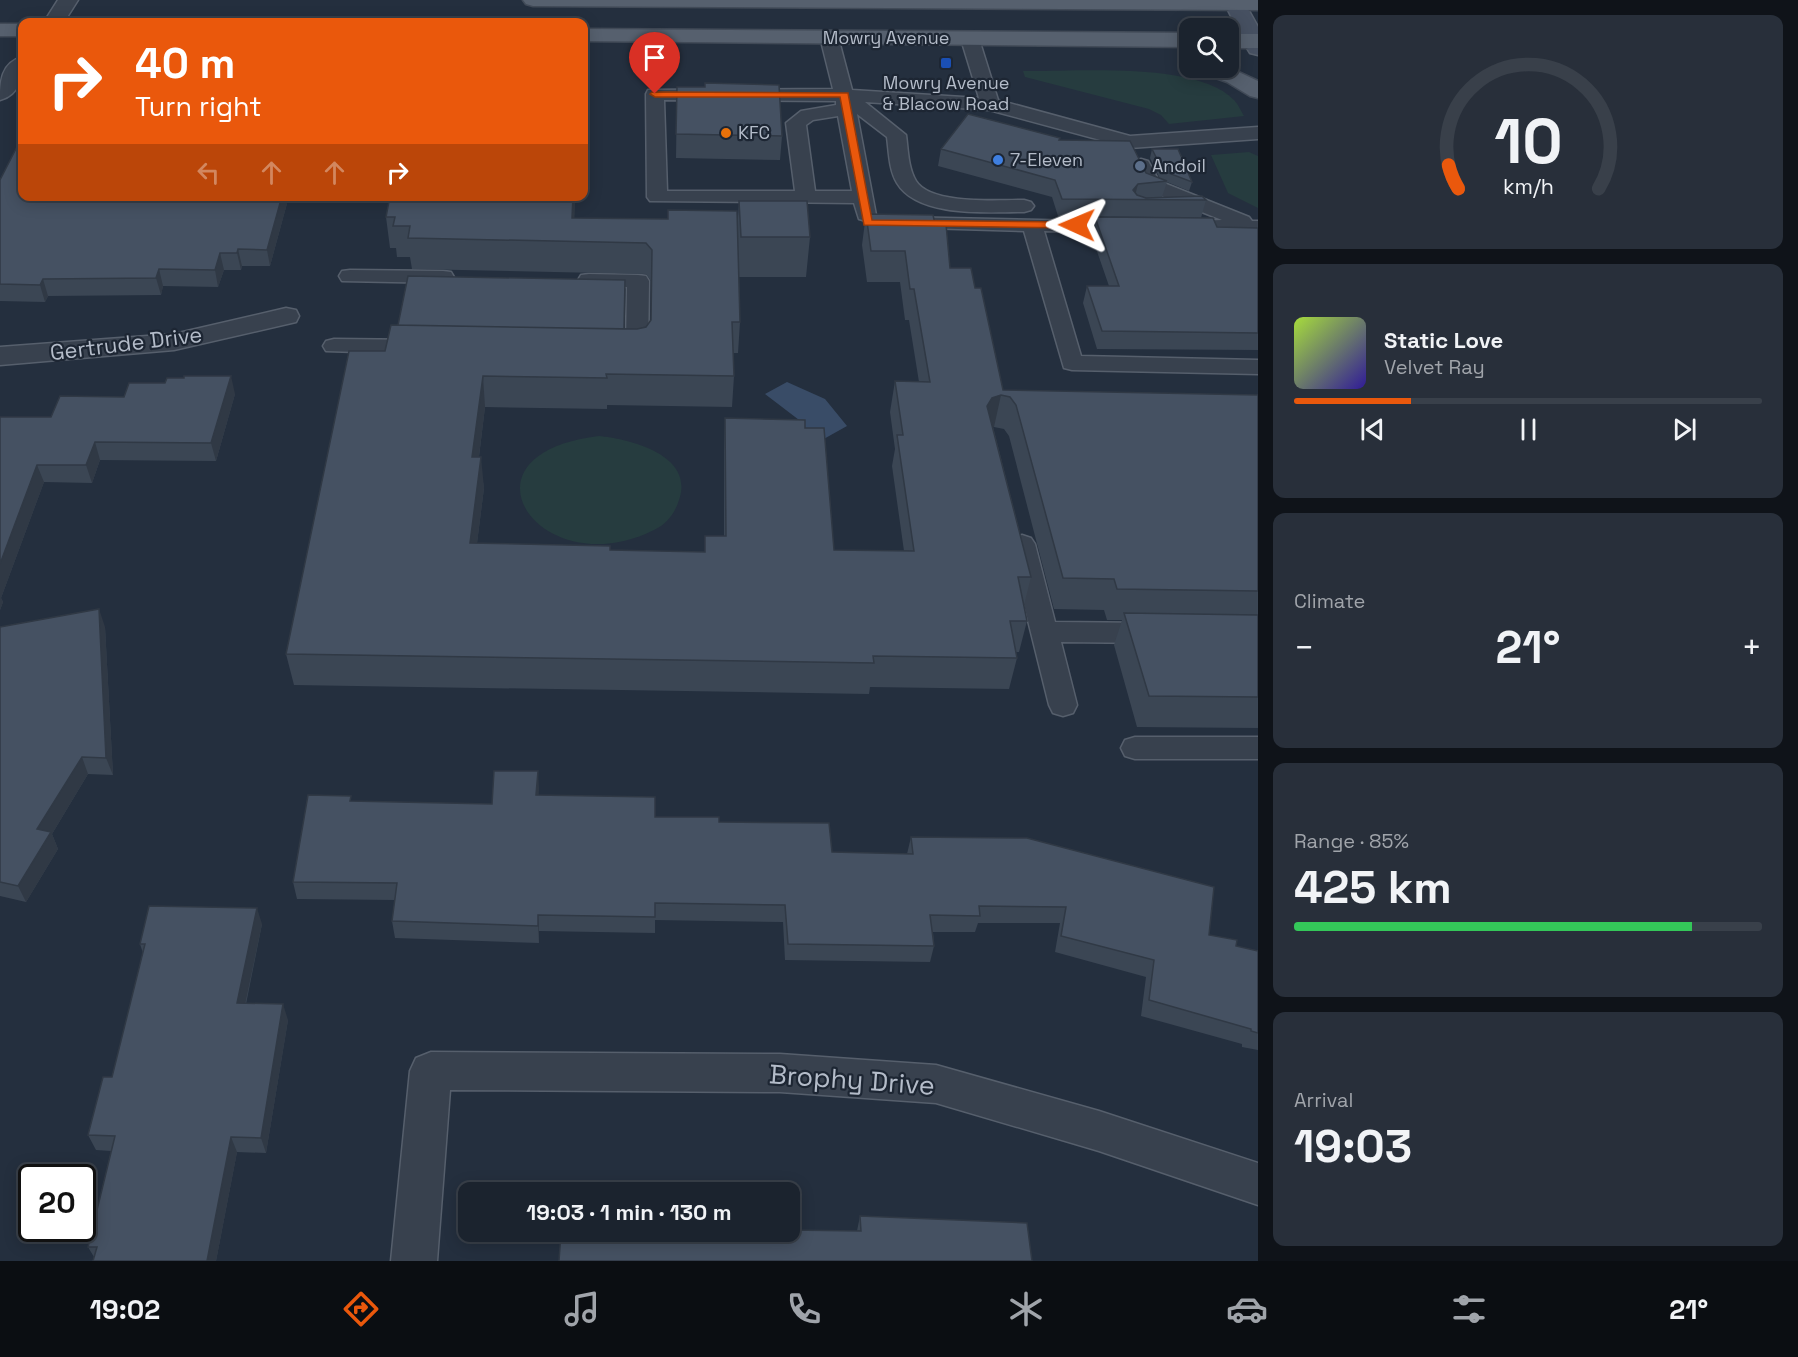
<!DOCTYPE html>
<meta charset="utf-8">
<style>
:root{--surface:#1b232e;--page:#282f3a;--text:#f1f3f6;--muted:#a0a4aa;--line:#39404a;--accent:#ea580c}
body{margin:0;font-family:"Space Grotesk",sans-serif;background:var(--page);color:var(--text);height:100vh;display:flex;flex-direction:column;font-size:22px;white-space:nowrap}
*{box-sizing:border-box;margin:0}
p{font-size:20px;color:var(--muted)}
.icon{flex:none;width:33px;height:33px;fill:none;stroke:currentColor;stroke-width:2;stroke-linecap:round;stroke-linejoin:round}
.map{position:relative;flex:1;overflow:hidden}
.sheet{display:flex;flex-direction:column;gap:15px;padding:15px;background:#0f1319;width:540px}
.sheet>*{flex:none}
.hud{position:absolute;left:18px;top:18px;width:570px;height:183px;border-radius:12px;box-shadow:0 3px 15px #0003,0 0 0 2px var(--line);background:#ea580c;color:#fff;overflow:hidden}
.tools{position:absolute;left:1179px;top:18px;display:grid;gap:12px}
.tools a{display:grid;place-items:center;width:60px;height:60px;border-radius:12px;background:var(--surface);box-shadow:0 3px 15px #0003,0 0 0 2px var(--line);font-size:30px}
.speed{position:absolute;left:18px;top:1164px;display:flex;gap:12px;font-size:30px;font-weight:700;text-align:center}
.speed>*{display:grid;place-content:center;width:78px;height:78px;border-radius:50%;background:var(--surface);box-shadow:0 3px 15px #0003,0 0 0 2px var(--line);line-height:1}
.speed .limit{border:3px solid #111;border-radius:9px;background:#fff;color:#111}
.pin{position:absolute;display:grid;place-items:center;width:51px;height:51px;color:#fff;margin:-62px -26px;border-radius:50% 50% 50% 0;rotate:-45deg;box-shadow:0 0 6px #0007}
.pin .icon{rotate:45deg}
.me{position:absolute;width:66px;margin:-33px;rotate:271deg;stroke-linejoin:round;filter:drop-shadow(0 0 4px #0008)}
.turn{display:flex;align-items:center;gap:21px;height:126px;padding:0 18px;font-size:27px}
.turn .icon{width:78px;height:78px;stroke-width:2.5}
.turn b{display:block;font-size:42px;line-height:51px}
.lanes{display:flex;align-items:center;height:57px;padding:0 18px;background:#0003;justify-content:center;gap:30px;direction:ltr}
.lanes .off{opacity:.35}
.big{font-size:45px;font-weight:700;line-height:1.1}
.sheet .tile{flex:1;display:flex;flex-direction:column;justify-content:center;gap:9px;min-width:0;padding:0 21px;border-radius:12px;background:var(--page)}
.sheet .dial{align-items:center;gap:0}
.dial svg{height:156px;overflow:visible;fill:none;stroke:var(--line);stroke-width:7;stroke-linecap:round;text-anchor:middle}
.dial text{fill:var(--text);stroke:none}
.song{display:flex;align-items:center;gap:18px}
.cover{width:72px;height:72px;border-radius:9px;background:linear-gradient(135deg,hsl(80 70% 55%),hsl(250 70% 35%))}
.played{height:6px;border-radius:3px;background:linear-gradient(90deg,var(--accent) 25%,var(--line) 25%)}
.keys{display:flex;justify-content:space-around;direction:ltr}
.heat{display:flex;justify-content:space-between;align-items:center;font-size:33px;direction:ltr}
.charge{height:9px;border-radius:4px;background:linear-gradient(90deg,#34c759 85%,var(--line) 0)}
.trip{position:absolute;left:458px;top:1182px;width:342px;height:60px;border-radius:12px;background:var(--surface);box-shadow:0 3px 15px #0003,0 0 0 2px var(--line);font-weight:700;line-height:60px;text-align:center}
.dock{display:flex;height:96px;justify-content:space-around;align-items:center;background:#0b0e12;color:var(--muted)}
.dock .icon{width:42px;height:42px}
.dock .current{color:var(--accent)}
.dock b{font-size:27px;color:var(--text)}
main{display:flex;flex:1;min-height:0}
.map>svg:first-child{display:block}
</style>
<main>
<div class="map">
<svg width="1258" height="1261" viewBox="0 0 1258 1261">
<rect width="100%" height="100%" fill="#242f3e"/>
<!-- green -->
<path fill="#263c3f" d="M1023,71c52,1 174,-10 211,29 4,4 7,11 10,16l-75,8 -8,-9 -12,-6 -124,-32z
M1249,152l9,4v52l-30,-15 -17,-38z
M599,436c31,3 96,19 80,64 -4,13 -12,24 -25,30 -114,57 -206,-76 -55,-94z"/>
<!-- water -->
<path fill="#394c67" d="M787,382l38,17 22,27 -34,19 -10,-22 -38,-29z"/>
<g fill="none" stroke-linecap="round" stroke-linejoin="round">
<!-- lane casing -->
<g stroke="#565f6c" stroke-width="3">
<path id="lane" d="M829,32l6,1 3,4 14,53 127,8 -18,-59 3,-4h12l3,4 19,61 132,36 128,-9v12l-128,9 -141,-38 -124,-8 41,33c2,14 2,33 10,46 15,24 82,19 108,19l7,2 3,4 -3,4 -7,2c-36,0 -106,6 -127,-29 -8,-13 -8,-31 -10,-46l-30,-23 19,101 -3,4 -7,2 -7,-2 -5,-16 -204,-2 -3,-4 -1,-103 2,-4 185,-1 -13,-52 3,-4zM664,100l172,1v4l-35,6 -15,12 9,68h-128zM838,116l14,75h-37l-9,-66 7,-5z
M1141,159l7,2 11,20 90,36 3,4h6v12l-85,-3 -3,-4 3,-4 49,-2 -78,-31 -13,-24 3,-4z
M898,217l238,5 3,4 -3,4 -7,2 -85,-1 37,125 177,4v14l-186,-4 -8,-2 -40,-137 -133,-4 -3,-4 3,-4z
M350,270l93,1 8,1 3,5 -3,5 -8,1 -101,-2 -3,-5 3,-5z
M589,274l49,1 8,1 3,5 -1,70 -3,5 -8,2 -22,-2 -3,-5 3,-5 11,-2 1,-57 -46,-2 -3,-5 3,-5z
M334,339l89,1 8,2 3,5 -3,5 -8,2 -97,-3 -3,-5 3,-5z
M1022,535l9,3 4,6 20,78 99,1 10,3 4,7 -4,7 -10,3 -93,-1 16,63 -4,8 -10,3 -10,-3 -4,-8 -40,-161 4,-6z
M1135,737h123v22h-123l-10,-3 -4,-8 4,-8z"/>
</g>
<!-- street casing -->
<g stroke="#565f6c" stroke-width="3">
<path id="street" d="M58,0h20l-14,22h-20z
M22,57c2,18 -2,38 -22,43 0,-18 1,-37 22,-43z
M286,308l10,2 3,6 -3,6 -122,28 -174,15v-18l174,-13z
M431,1052l349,2 156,11 163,46 159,52v42l-159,-54 -163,-48 -156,-11 -330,-2 -13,171h-46l19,-190 6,-13z"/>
</g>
<!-- secondary casing -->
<g stroke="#565f6c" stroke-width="3">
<path id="secondary" d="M1223,0h20l15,27v28l-8,-2 -3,-5z"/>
</g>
<!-- primary casing -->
<g stroke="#414a57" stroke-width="3">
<path id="primary" d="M523,0h735v10l-725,-4 -7,-2z
M0,24h22v12h-22z
M584,29l606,4v14l-606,-6z
M1228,34h30v14h-30z
M1228,67l30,14v17l-8,-2 -23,-14 -25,-9 -3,-5z"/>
</g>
<!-- lane -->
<use href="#lane" fill="#38414e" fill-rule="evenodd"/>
<!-- street -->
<use href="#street" fill="#38414e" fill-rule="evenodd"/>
<!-- secondary -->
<use href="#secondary" fill="#465061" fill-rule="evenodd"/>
<!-- primary -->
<use href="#primary" fill="#56606e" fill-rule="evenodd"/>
</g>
<!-- wall -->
<path fill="#3b4654" d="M677,87l105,49 -2,24 -104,-2z
M1060,140l100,39 -10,-21 2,-9 40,33 -3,9 -22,-9 -5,15 44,3 -5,18 16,9 41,1v122l-161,-1 -14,-46 4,-17h22l-18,-52 4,-17h59l-96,-1 -6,-19 -114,-31 3,-17z
M0,180l22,16h267l-19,70h-28l-1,4h-17l-6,17 -55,-1 -2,9 -113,1 -3,6 -45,-1z
M390,196h185l-1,22 163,14 2,-31 71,36 -4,40h-67l1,45 -2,31h-5l1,23 -2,31 -125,-2v4l-122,-2 -6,50 5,31 -7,55 133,7 95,2v-16h19v-86l1,-32 80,10 29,122 70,1 -12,-85 3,-17 -5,-37 5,-31 24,1 -10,-62h-4l-5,-38h-33l-5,-37 4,-31 69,10 15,44 25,20 28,102 255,5v333l-121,-1 -23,-82 8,-25h-15l-3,-10 -50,-1 -45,-173 -5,-7 -10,-2h-1l38,150 -7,28 3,16 -8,31h-3l1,6 -8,31 -139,-2 -1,7 -575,-9 -8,-31 99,-303 239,-22h13l9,-2 5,-7v-39l-5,-7 -234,-5 -2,-12h-13l-1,-9h-6l-4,-31z
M235,394l-19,67 -116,-1 -8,23 -48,-1 -43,116 2,4 -3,8v-193h51l73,-20z
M0,627h105l8,148 -25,-1 -36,60 6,15 -32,53 -26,-6z
M538,771v24l117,22 64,5 113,30 75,2 4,-17 298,98 27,11 22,5v99l-16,-3v-3l-101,-28 5,-39 -91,-25 5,-29h-82l-3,9h-42l1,14 -4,16 -145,-2 -2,-38 -128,-2v13l-116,-2v12l-144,-5 -3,-17 3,-21 -98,-1 -4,-17 59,-81 140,3z
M262,924l-16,80 42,16 -22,133 -29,-1 -21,109h-123l1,-4 -6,-10 23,-96 -15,-1 -8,-15 24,-58 31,-124 -3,-9z
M860,1216l167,7 -170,8z"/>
<!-- shaded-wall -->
<path fill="#303945" d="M1138,184l-4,16 -1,-10z
M282,196h7l-19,70 -3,-16z
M573,196h2l-1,46 -2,-24z
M238,249l4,17 -1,4 -4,-17z
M220,253l4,17 -6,17 -3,-17z
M159,269l4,17 -2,9 -5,-17z
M43,279l5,17 -3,6 -5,-17z
M231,376l4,18 -19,67 -5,-18z
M483,376l2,31 -10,81 -3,-31z
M1001,395l-7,32 -9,3 2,-24 5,-8z
M95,442l5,18 -8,23 -6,-18z
M481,457l3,31 -11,87 -3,-32z
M37,465l7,17 -43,116 2,4 -3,8v-46z
M99,609l6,18 8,148 -7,-17z
M82,757l6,17 -36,60 6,15 -32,53 -8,-16 19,-57z
M538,771l1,18 -1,23 -2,-17z
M257,908l5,16 -20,95 -5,-16z
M538,915l1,16v12l-1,-17z
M283,1004l5,16 -22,133 -5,-15z
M231,1137l6,15 -21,109h-9z"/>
<!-- building -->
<path fill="#455162" stroke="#303945" stroke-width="1.5" d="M705,83l74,2 3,51 -106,-2 1,-47h28z
M968,114l92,24 -1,2 71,1 16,32 21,8 -29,3 -5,6 4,5 9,3 56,-2 4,4 -144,-1 -7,-19 -114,-31z
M22,137v59h260l-15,54 -29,-1 -1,4h-17l-5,17 -56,-1 -3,9 -113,1 -3,6 -40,-1v-104z
M1152,149h26l14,33 -29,-11z
M390,196h183l-1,22 96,1v-9l69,1 3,111h-8l2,54 -128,-2 1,4 -124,-2 -11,81h9l-11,86 140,3v4l95,2v-16h21l-1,-118 80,2v8h19l10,122 80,1 -17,-116h6l-8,-54 35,1 -16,-93h-4l-5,-38h-34l-5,-37 67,1 2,9h11l4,44h21l4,20h6l22,102 255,5v196l-141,-2 -3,-10 -51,-1 -47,-173 -6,-8 -9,-2 -9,3 -5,8 44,171h-13l9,44h-17l7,37 -144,-2 1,7 -588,-9 63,-303h36l6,-26 246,4 9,-2 5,-7 1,-70 -6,-7 -238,-5 2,-12h-17l2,-9h-9z
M739,201h68l3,36h-69z
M1095,217l118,1 4,9 41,1v105l-156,-2 -15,-45h32z
M408,276l217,4 -1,49 -226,-4z
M184,376h47l-20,67 -116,-1 -9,23h-49l-37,99v-147h51l9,-21 64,1 5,-14h36l2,-5h17z
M99,609l7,149 -24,-1 -45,72 14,3 -33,54 -18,-4v-255z
M1124,613l134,2v82l-109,-1z
M494,771h44l-2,24 119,2v20h64v5l110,1 3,29 81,2 -2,-17 116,1 187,49 -5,48 28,5 -1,6 22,5v82l-7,-2v-2l-102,-29 5,-40 -93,-24 5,-29 -87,-1 1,10 -50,-1 4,31 -146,-2 -3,-39 -130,-2v14l-117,-2v11l-146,-5 5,-38 -104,-1 15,-87 43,1 -1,5 142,3z
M149,906l108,2 -20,95 46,1 -22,134 -30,-1 -24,124h-114l4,-14h-9l27,-111 -27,-1 15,-58h9l33,-133h-5z
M576,1185l92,3v4h-93z
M860,1216l167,7 5,38h-473l2,-29h228v-2l72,1z"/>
<!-- route -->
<path fill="#ea580c" stroke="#983908" stroke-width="1.5" d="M652,92l196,1 24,127 205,2 6,3 -6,3 -213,-3 -24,-128h-185l-5,-3z"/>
<!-- markers -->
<rect fill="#1a4fb4" stroke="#1d2633" stroke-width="2" x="940" y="57" width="12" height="12" rx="3"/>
<circle fill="#e8710a" stroke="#1d2633" stroke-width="2" cx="726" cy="133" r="6"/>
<circle fill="#3f7fe0" stroke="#1d2633" stroke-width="2" cx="998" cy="160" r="6"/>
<circle fill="#5c6f8a" stroke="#1d2633" stroke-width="2" cx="1140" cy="166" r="6"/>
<g text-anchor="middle" stroke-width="4.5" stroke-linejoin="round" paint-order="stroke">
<!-- far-street labels -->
<g font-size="18" fill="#b4bcc9" stroke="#1d2633">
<text x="886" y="44">Mowry Avenue</text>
</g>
<!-- far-poi labels -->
<g font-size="18" fill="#b4bcc9" stroke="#1d2633" text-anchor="start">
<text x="946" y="89" text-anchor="middle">Mowry Avenue<tspan x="946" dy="21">&amp; Blacow Road</tspan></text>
<text x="738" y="139">KFC</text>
<text x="1010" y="166">7-Eleven</text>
<text x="1152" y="172">Andoil</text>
</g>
<!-- street labels -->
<g font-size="22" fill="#b4bcc9" stroke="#1d2633">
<text transform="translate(126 343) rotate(-7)" y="8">Gertrude Drive</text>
</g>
<!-- near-street labels -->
<g font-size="27" fill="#b4bcc9" stroke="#1d2633">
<text transform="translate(852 1080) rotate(4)" y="9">Brophy Drive</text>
</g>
</g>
</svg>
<div class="tools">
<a><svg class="icon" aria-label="search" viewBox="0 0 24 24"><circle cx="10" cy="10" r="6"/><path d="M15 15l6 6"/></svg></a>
</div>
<div class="speed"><div class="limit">20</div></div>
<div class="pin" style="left:655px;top:94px;background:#d93025"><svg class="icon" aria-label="arrive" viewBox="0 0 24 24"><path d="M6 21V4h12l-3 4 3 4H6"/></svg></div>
<svg class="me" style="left:1077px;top:225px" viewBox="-20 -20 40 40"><path d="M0-17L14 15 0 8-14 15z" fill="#ea580c" stroke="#fff" stroke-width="4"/></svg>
<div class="trip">19:03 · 1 min · 130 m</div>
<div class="hud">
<div class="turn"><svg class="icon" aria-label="right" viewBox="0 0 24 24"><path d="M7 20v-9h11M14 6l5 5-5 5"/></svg><div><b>40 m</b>Turn right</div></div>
<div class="lanes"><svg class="icon off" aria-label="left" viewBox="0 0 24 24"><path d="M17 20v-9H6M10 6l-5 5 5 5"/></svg><svg class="icon off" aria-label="ahead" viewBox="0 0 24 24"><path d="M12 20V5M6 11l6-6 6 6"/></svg><svg class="icon off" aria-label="ahead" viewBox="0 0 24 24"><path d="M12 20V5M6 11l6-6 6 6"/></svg><svg class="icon" aria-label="right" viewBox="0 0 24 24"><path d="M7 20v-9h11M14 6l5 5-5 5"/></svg></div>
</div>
</div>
<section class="sheet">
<div class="tile dial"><svg viewBox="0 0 100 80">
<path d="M14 69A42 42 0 1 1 86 69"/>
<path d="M14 69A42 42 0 0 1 9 57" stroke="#ea580c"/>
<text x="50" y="56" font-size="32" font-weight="700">10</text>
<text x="50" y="72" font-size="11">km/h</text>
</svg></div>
<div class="tile">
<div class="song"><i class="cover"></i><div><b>Static Love</b><p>Velvet Ray</p></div></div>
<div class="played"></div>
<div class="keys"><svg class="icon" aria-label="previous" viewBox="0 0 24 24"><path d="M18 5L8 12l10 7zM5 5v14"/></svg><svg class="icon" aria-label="pause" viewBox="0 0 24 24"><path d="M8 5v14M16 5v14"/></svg><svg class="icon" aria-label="next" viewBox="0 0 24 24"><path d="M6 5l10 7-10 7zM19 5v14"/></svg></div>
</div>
<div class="tile"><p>Climate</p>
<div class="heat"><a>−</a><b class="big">21°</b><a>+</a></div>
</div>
<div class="tile"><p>Range · 85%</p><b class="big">425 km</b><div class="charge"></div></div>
<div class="tile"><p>Arrival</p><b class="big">19:03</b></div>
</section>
</main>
<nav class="dock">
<b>19:02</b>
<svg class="icon current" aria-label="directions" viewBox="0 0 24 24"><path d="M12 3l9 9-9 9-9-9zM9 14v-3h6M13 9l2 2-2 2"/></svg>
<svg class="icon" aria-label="music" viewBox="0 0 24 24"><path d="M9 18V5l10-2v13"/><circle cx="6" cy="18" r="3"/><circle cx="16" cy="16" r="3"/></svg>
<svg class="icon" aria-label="phone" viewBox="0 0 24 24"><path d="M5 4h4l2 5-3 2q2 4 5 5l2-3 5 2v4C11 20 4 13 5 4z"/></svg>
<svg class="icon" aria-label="climate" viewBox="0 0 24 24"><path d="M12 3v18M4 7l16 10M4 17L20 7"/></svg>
<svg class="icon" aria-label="car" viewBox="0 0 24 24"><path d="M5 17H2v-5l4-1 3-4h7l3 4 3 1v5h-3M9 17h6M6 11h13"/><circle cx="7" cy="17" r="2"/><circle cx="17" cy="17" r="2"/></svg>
<svg class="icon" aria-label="filters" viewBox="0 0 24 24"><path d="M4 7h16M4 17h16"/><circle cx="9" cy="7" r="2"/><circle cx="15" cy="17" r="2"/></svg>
<b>21°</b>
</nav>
